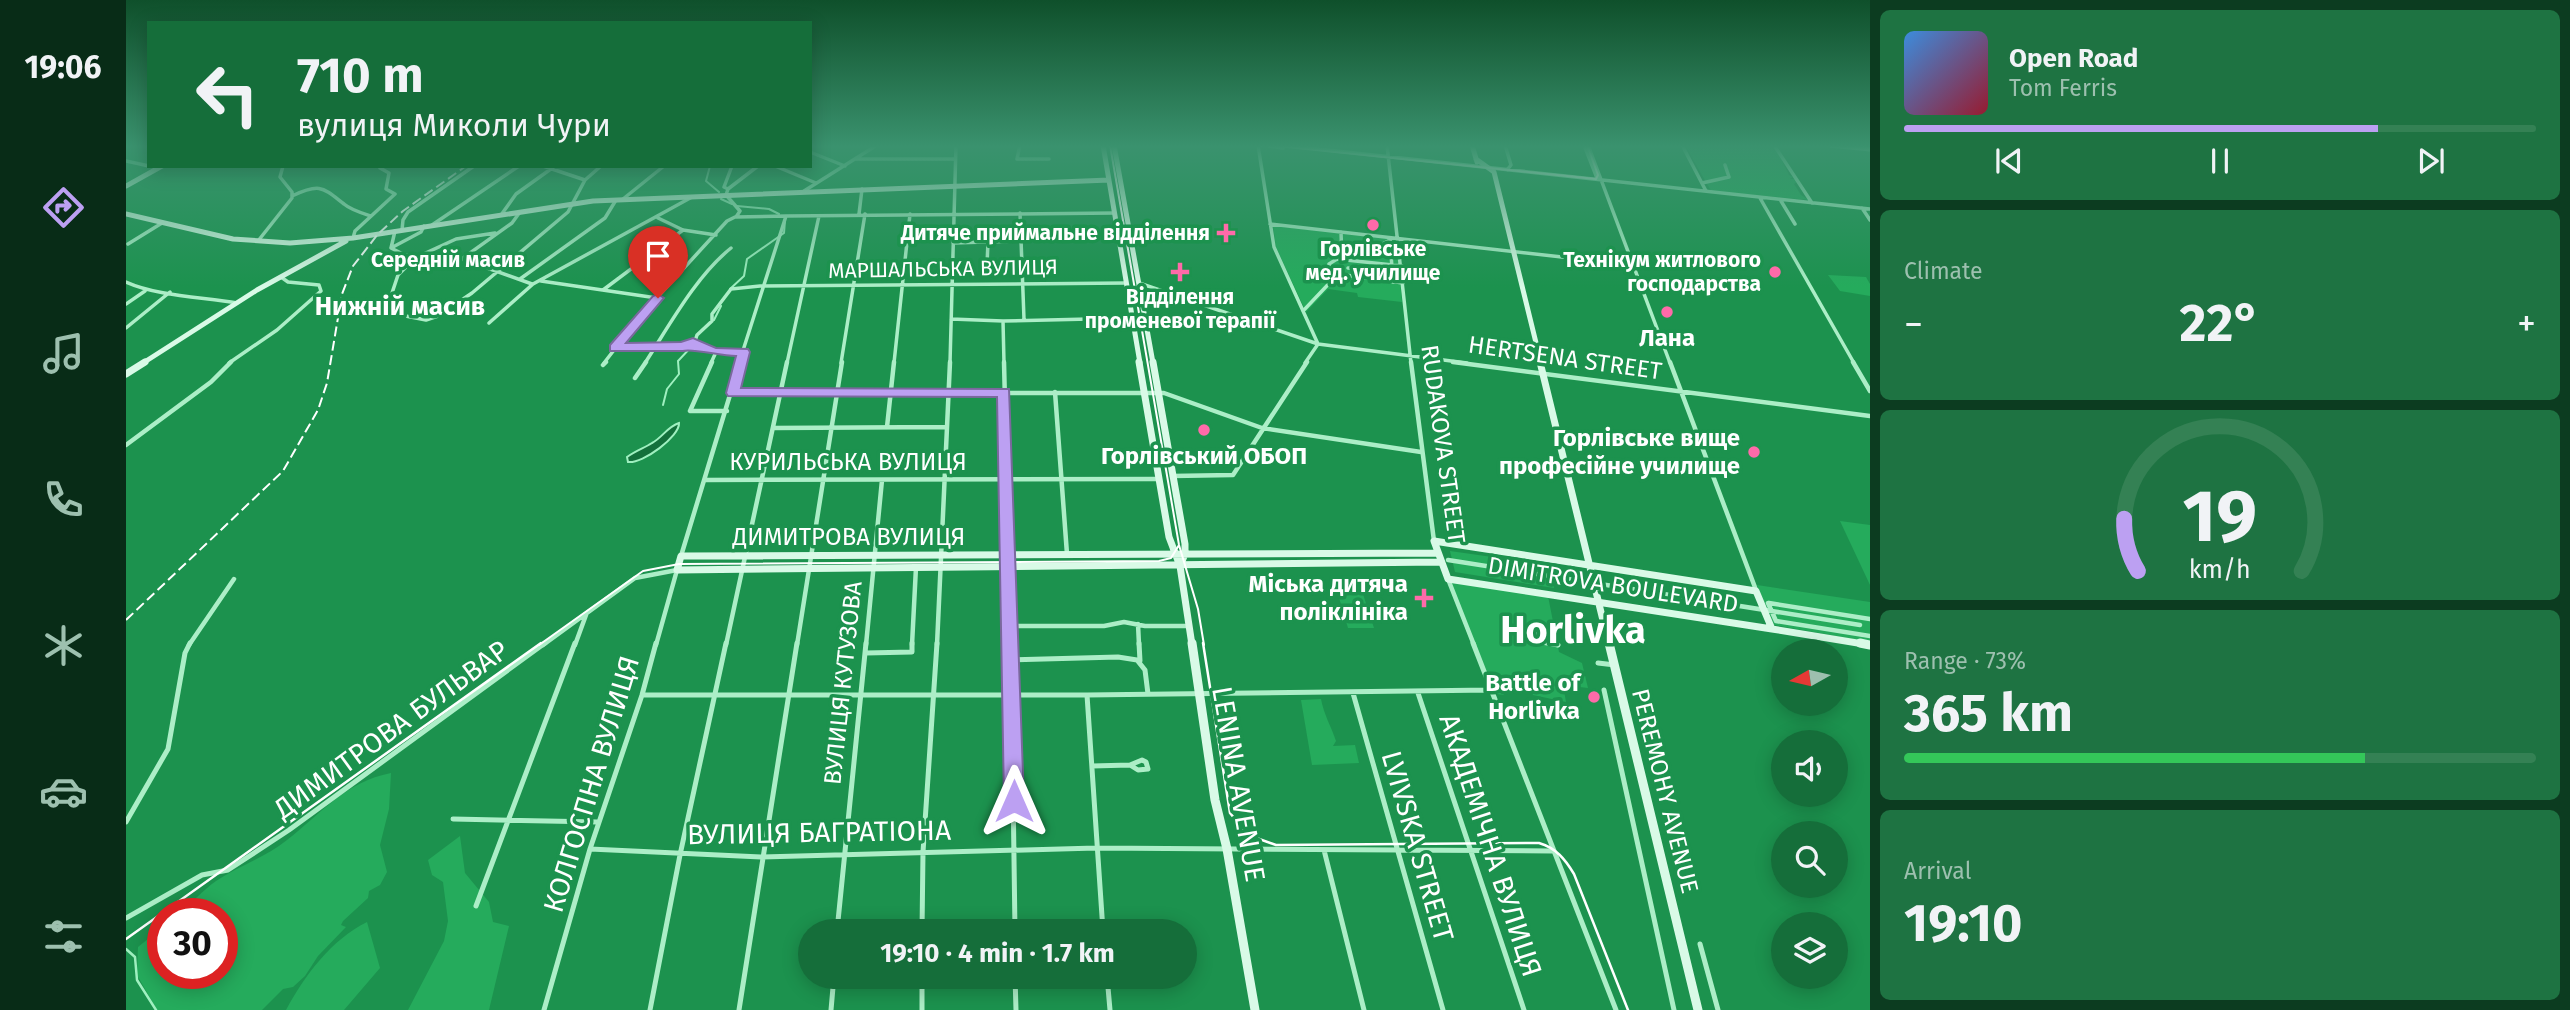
<!DOCTYPE html>
<meta charset="utf-8">
<style>
:root{--surface:#156e3a;--page:#1e7342;--text:#f1f3f6;--muted:#9dc0af;--line:#348154;--accent:#bca0f2}
body{margin:0;font-family:"Fira Sans",sans-serif;background:var(--page);color:var(--text);height:100vh;display:flex;flex-direction:column;font-size:26px;white-space:nowrap}
*{box-sizing:border-box;margin:0}
p{font-size:23px;color:var(--muted)}
.icon{flex:none;width:38px;height:38px;fill:none;stroke:currentColor;stroke-width:2;stroke-linecap:round;stroke-linejoin:round}
.map{position:relative;flex:1;overflow:hidden}
.sheet{display:flex;flex-direction:column;gap:10px;padding:10px;background:#0c3c20;width:700px}
.sheet>*{flex:none}
.banner{position:absolute;left:21px;top:21px;width:665px;height:147px;border-radius:0px;box-shadow:0 4px 18px #0003;background:#156e3a;color:var(--text);overflow:hidden}
.needle{width:46px;rotate:262deg}
.tools{position:absolute;left:1645px;top:639px;display:grid;gap:14px}
.tools a{display:grid;place-items:center;width:77px;height:77px;border-radius:50%;background:var(--surface);box-shadow:0 4px 18px #0003;font-size:35px}
.speed{position:absolute;left:21px;top:898px;display:flex;gap:14px;font-size:35px;font-weight:700;text-align:center}
.speed>*{display:grid;place-content:center;width:91px;height:91px;border-radius:50%;background:var(--surface);box-shadow:0 4px 18px #0003;line-height:1}
.speed .limit{border:10px solid #d22;background:#fff;color:#111}
.pin{position:absolute;display:grid;place-items:center;width:60px;height:60px;color:#fff;margin:-72px -30px;border-radius:50% 50% 50% 0;rotate:-45deg;box-shadow:0 0 7px #0007}
.pin .icon{rotate:45deg}
.me{position:absolute;width:77px;margin:-38px;rotate:0deg;stroke-linejoin:round;filter:drop-shadow(0 0 5px #0008)}
.turn{display:flex;align-items:center;gap:24px;height:147px;padding:0 35px;font-size:32px}
.turn .icon{width:91px;height:91px;stroke-width:2.5}
.turn b{display:block;font-size:49px;line-height:60px}
.big{font-size:52px;font-weight:700;line-height:1.1}
.sheet .tile{flex:1;display:flex;flex-direction:column;justify-content:center;gap:10px;min-width:0;padding:0 24px;border-radius:10px;background:var(--page)}
.sheet .dial{align-items:center;gap:0}
.dial svg{height:182px;overflow:visible;fill:none;stroke:var(--line);stroke-width:7;stroke-linecap:round;text-anchor:middle}
.dial text{fill:var(--text);stroke:none}
.song{display:flex;align-items:center;gap:21px}
.cover{width:84px;height:84px;border-radius:10px;background:linear-gradient(135deg,hsl(210 70% 55%),hsl(350 70% 35%))}
.played{height:7px;border-radius:4px;background:linear-gradient(90deg,var(--accent) 75%,var(--line) 75%)}
.keys{display:flex;justify-content:space-around;direction:ltr}
.heat{display:flex;justify-content:space-between;align-items:center;font-size:38px;direction:ltr}
.charge{height:10px;border-radius:5px;background:linear-gradient(90deg,#34c759 73%,var(--line) 0)}
.trip{position:absolute;left:672px;top:919px;width:399px;height:70px;border-radius:35px;background:var(--surface);box-shadow:0 4px 18px #0003;font-weight:700;line-height:70px;text-align:center}
main{display:flex;flex:1;min-height:0}
.menu{display:flex;flex-direction:column;width:126px;justify-content:space-around;align-items:center;background:#082c17;color:var(--muted)}
.menu .icon{width:49px;height:49px}
.menu .selected{color:var(--accent)}
.menu b{font-size:32px;color:var(--text)}
.map>svg:first-child{display:block}
</style>
<main>
<nav class="menu">
<b>19:06</b>
<svg class="icon selected" aria-label="directions" viewBox="0 0 24 24"><path d="M12 3l9 9-9 9-9-9zM9 14v-3h6M13 9l2 2-2 2"/></svg>
<svg class="icon" aria-label="music" viewBox="0 0 24 24"><path d="M9 18V5l10-2v13"/><circle cx="6" cy="18" r="3"/><circle cx="16" cy="16" r="3"/></svg>
<svg class="icon" aria-label="phone" viewBox="0 0 24 24"><path d="M5 4h4l2 5-3 2q2 4 5 5l2-3 5 2v4C11 20 4 13 5 4z"/></svg>
<svg class="icon" aria-label="climate" viewBox="0 0 24 24"><path d="M12 3v18M4 7l16 10M4 17L20 7"/></svg>
<svg class="icon" aria-label="car" viewBox="0 0 24 24"><path d="M5 17H2v-5l4-1 3-4h7l3 4 3 1v5h-3M9 17h6M6 11h13"/><circle cx="7" cy="17" r="2"/><circle cx="17" cy="17" r="2"/></svg>
<svg class="icon" aria-label="filters" viewBox="0 0 24 24"><path d="M4 7h16M4 17h16"/><circle cx="9" cy="7" r="2"/><circle cx="15" cy="17" r="2"/></svg>
</nav>
<div class="map">
<svg width="1744" height="1010" viewBox="0 0 1744 1010">
<rect width="100%" height="100%" fill="#1c924e"/>
<!-- green -->
<path fill="#25ab5c" d="M1559,145h89l15,30 4,2 -3,2h5l2,3 -3,2 7,11 8,5 -98,-9z
M1147,226l123,13 6,63 -44,-5 -1,-4 -29,-4 -22,23 -30,-65z
M1702,275l38,2 4,7v12l-30,-5z
M1714,521l30,4v60z
M1324,551l99,14 5,23 -99,-16z
M1321,580l101,16 11,56 23,11 6,25 -25,-3 3,17 -33,-7 -2,-7 -31,-4 4,11 -14,-2z
M1631,585l113,17v40l-96,-17z
M1211,591h25l12,37h-26z
M1195,699c3,16 10,27 15,42l-3,5 22,-1 4,18 -47,2 -11,-65z
M265,773l-2,36 -9,36 7,27 -7,13 -11,6 -1,7 -25,23 -2,4 5,2 -28,29 -13,20 -12,11 -10,2 -21,21h-105l-20,-35 1,-28 25,-20v46h59v-59l-43,-1c13,-10 24,-23 37,-32 23,-15 50,-24 71,-41 35,-27 58,-58 104,-67z
M334,836l5,37 24,29 4,20 16,4 -20,84h-81l36,-69 4,-20 -5,-39 -11,-7 -4,-15z
M241,922l13,46 -36,42h-58c19,-35 45,-70 81,-88z"/>
<!-- water -->
<path fill="#13703b" stroke="#9ff0c0" stroke-width="2" d="M553,423c1,13 -36,41 -51,39l-1,-5c8,-6 17,-9 25,-14 11,-6 15,-16 27,-20z"/>
<g fill="none" stroke-linecap="round" stroke-linejoin="round">
<!-- stream-far1 -->
<path stroke="#9ff0c0" stroke-width="2" d="M584,166l-4,15 13,11
M595,199l11,5
M611,206l32,3 10,5
M604,289l14,-13 3,-17 37,-26 1,-12
M588,320l7,-14
M537,405l4,-16 12,-15 -1,-13 15,-16"/>
<!-- stream -->
<path stroke="#9ff0c0" stroke-width="2.5" d="M0,949l9,8 2,23 19,30"/>
<!-- street-far2 -->
<path stroke="#aceec7" stroke-width="3.5" d="M894,145l-3,14h32
M1132,145l16,102 44,97 -13,19
M1134,145l23,3
M1155,145l589,64
M1261,145l24,218
M1379,145l6,20 -4,5
M1458,145l13,33
M1462,145l82,218
M1556,145l24,46
M1648,145l38,58
M684,152l35,14
M730,159h99
M0,161l23,5
M417,166l42,14
M606,166l-8,21 4,2 -2,6 14,16 -4,6
M649,166l41,17
M1576,183l27,-6 -4,-12
M602,189l30,-23
M678,191l73,-46
M166,196c28,-13 30,-9 52,8 7,6 18,9 27,12
M1634,198l94,165
M497,199l41,-33
M1655,201l14,23
M1736,208l8,12
M894,213l4,106
M733,214l3,-25
M375,215l15,-21 39,-28
M532,218l25,12 33,5
M1144,224l363,41
M306,225l87,-59
M276,230l1,-10 5,-8 66,-46
M269,231l-4,17 14,7 57,4 70,25
M1215,232l1,27
M369,233l-39,6 -41,19 -17,17 -6,18 -17,17 51,10 12,-4 34,-23 96,-81 17,-32 16,-14
M227,238l2,-7 40,-37 -9,-5 3,-16 -9,-5 2,-2
M132,241l34,-43v-6l-12,-15 3,-11
M827,243l68,-2
M2,244l34,-21
M265,248l30,-16 3,-6
M1240,248l9,3 -6,2z
M1247,249l17,-9 3,42
M337,258l49,-35 8,-11
M861,265l1,-23
M1276,266l-65,-7 -8,5 3,7 6,3 65,9
M1222,268l45,5
M394,279l85,-61 11,-18
M415,281l116,17
M0,282c31,14 76,15 111,21
M1013,283l179,61 149,19
M477,290l80,-60
M0,304l19,-13
M1177,311l35,-37
M825,319l52,2 129,-3
M877,321l1,42
M363,323l44,-39 159,-87
M0,328l44,-36
M568,344l3,-9 15,-14v-7l19,-25 29,-3 366,-3
M490,348l67,-2 10,-3 18,7 33,2
M103,363l48,-33 44,-39 -2,-6 -31,-3 -7,-5
M478,363l37,-48 86,-94 8,-4 51,-1
M519,363c24,-37 51,-87 86,-115
M585,363l5,-11
M613,363l47,-147 329,-3
M661,363l32,-147
M715,363l24,-149
M768,363l16,-149
M824,363l6,-218"/>
<!-- street-far1 -->
<path stroke="#aceec7" stroke-width="4.5" d="M586,362l-22,49h37
M878,362l7,283
M1285,362l23,179
M1327,362l417,54
M1544,362l86,228
M1727,362l17,29
M477,365l3,-3
M509,378l11,-16
M929,392l12,162
M607,393h431l98,35 159,24
M761,427l7,-65
M647,428l174,-1
M0,445l85,-63 20,-20
M1046,476l61,-1 74,-113
M578,480l454,-1
M555,556l59,-194
M1322,560l412,65
M1322,579l26,66
M1642,603l8,18 94,15
M1643,603l101,16
M1012,624l1,21
M884,626h94l20,-4 21,4h44
M1430,637l-29,-4 1,7 30,5
M63,645l45,-66
M417,645l92,-67 42,-8 -21,75
M449,645l11,-30
M600,645l61,-283
M671,645l45,-283
M740,645l16,-165
M786,645l4,-78
M811,645l13,-283"/>
<!-- street -->
<path stroke="#aceec7" stroke-width="5" d="M885,643l4,288
M1013,643l1,18
M1347,643l143,367
M1422,643l10,2
M740,653l46,-1v-9
M885,660l107,-3 19,3 8,10 3,24
M1472,663l17,2
M1478,690l70,320
M1227,693l90,317
M1292,693l106,317
M516,695h445l404,-5
M961,695l16,236
M1016,760l4,2 2,7 -10,1 -8,-5z
M966,766l38,-1
M327,819l145,3
M0,822l42,-73 17,-96 5,-10
M464,849l171,8 335,-9 456,3
M1198,850l40,160
M350,906l99,-263
M0,918l76,-43 26,-5 61,-40 256,-187
M711,931l29,-288
M796,931l1,-79 14,-209
M1574,944l18,66
M796,976v34
M889,976l1,34
M981,976l3,34
M418,1010l46,-161 52,-154 14,-52
M524,1010l30,-155 46,-212
M613,1010l58,-367
M705,1010l3,-34"/>
<!-- secondary-far2 -->
<path stroke="#d9fae7" stroke-width="5" d="M977,145l37,218
M988,145l39,218
M1346,145l5,17
M1703,145l41,4
M1350,159l18,13 47,191
M0,186l36,-20
M0,214l107,25 57,4 63,-5 240,-37 516,-21
M17,363l114,-73 89,-49"/>
<!-- secondary-far1 -->
<path stroke="#d9fae7" stroke-width="7" d="M1013,362l30,175 11,29 12,79
M1027,362l32,182v10l-5,12
M1414,362l69,283
M0,374l19,-12
M1308,541l322,50 16,38 -324,-50z
M1312,553l-757,3 -4,14 764,-8
M1646,629l98,16"/>
<!-- secondary -->
<path stroke="#d9fae7" stroke-width="9" d="M1066,643l23,157 12,49 28,161
M1483,643l89,367
M1734,643l10,2"/>
<!-- tram-far1 -->
<path stroke="#fff" stroke-width="2" d="M984,145l69,400 19,64 6,36
M1142,145l328,34 2,-4 -11,-30
M413,645l104,-74 36,-7 480,-3 12,-3 8,-13"/>
<!-- tram -->
<path stroke="#fff" stroke-width="2.5" d="M1077,643l27,170 18,22 28,10 263,-2c17,5 26,16 35,31l54,136
M0,939l415,-296"/>
<!-- rail -->
<path stroke="#fff" stroke-width="2" stroke-dasharray="10 4.5" stroke-linecap="butt" d="M0,620l157,-149 35,-61 9,-27 15,-89 11,-28 25,-32 25,-23 63,-45"/>
</g>
<!-- sky -->
<linearGradient id="sky" x2="0" y2="1"><stop stop-color="#0f502b"/><stop offset="0.51" stop-color="#3a926e"/><stop offset="1" stop-color="#3a926e" stop-opacity="0"/></linearGradient>
<rect width="1744" height="287" fill="url(#sky)"/>
<!-- route -->
<path fill="#bca0f2" stroke="#7a689d" stroke-width="2" d="M532,294l6,4 -38,45 55,-1 12,-4 23,10 32,1 2,3 -9,36 268,1 15,412 -3,7 -7,3 -7,-3 -3,-7 -7,-404 -269,-1 -2,-3 10,-37c-16,0 -44,-8 -53,-5h-73v-6l43,-49z"/>
<!-- markers -->
<g fill="#ff6aa9" stroke="#1c924e" stroke-width="2.5">
<circle cx="1247" cy="225" r="7"/>
<path d="M1096.5 222.5h7v7h7v7h-7v7h-7v-7h-7v-7h7z"/>
<path d="M1050.5 261.5h7v7h7v7h-7v7h-7v-7h-7v-7h7z"/>
<circle cx="1649" cy="272" r="7"/>
<circle cx="1541" cy="312" r="7"/>
<circle cx="1078" cy="430" r="7"/>
<circle cx="1628" cy="452" r="7"/>
<path d="M1294.5 587.5h7v7h7v7h-7v7h-7v-7h-7v-7h7z"/>
<circle cx="1468" cy="697" r="7"/>
</g>
<g text-anchor="middle" stroke-width="7" stroke-linejoin="round" paint-order="stroke">
<!-- far-poi labels -->
<g font-size="21" font-weight="bold" fill="#fff" stroke="#1c924e" text-anchor="end">
<text x="1084" y="240">Дитяче приймальне відділення</text>
<text x="1247" y="256" text-anchor="middle">Горлівське<tspan x="1247" dy="24">мед. училище</tspan></text>
<text x="1635" y="267">Технікум житлового<tspan x="1635" dy="24">господарства</tspan></text>
<text x="1054" y="304" text-anchor="middle">Відділення<tspan x="1054" dy="24">променевої терапії</tspan></text>
</g>
<!-- far-neighbourhood labels -->
<g font-size="21" font-weight="bold" fill="#fff" stroke="#1c924e">
<text x="322" y="267">Середній масив</text>
</g>
<!-- far-street labels -->
<g font-size="21" fill="#fff" stroke="#1c924e">
<text transform="translate(817 269) rotate(-1)" y="7">МАРШАЛЬСЬКА ВУЛИЦЯ</text>
</g>
<!-- poi labels -->
<g font-size="24" font-weight="bold" fill="#fff" stroke="#1c924e" text-anchor="end">
<text x="1541" y="346" text-anchor="middle">Лана</text>
<text x="1614" y="446">Горлівське вище<tspan x="1614" dy="28">професійне училище</tspan></text>
<text x="1078" y="464" text-anchor="middle">Горлівський ОБОП</text>
<text x="1282" y="592">Міська дитяча<tspan x="1282" dy="28">поліклініка</tspan></text>
<text x="1454" y="691">Battle of<tspan x="1454" dy="28">Horlivka</tspan></text>
</g>
<!-- street labels -->
<g font-size="24" fill="#fff" stroke="#1c924e">
<text transform="translate(1439 358) rotate(8)" y="8">HERTSENA STREET</text>
<text transform="translate(1317 444) rotate(82)" y="8">RUDAKOVA STREET</text>
<text x="722" y="470">КУРИЛЬСЬКА ВУЛИЦЯ</text>
<text x="723" y="545">ДИМИТРОВА ВУЛИЦЯ</text>
<text transform="translate(1487 585) rotate(9)" y="8">DIMITROVA BOULEVARD</text>
<text transform="translate(717 683) rotate(-84)" y="8">ВУЛИЦЯ КУТУЗОВА</text>
<text transform="translate(1539 791) rotate(76)" y="8">PEREMOHY AVENUE</text>
</g>
<!-- neighbourhood labels -->
<g font-size="26" font-weight="bold" fill="#fff" stroke="#1c924e">
<text x="274" y="315">Нижній масив</text>
</g>
<!-- near-street labels -->
<g font-size="28" fill="#fff" stroke="#1c924e">
<text transform="translate(265 729) rotate(-36)" y="10">ДИМИТРОВА БУЛЬВАР</text>
<text transform="translate(465 784) rotate(-73)" y="10">КОЛГОСПНА ВУЛИЦЯ</text>
<text transform="translate(1113 784) rotate(80)" y="10">LENINA AVENUE</text>
<text transform="translate(693 832) rotate(-1)" y="10">ВУЛИЦЯ БАГРАТІОНА</text>
<text transform="translate(1365 845) rotate(72)" y="10">АКАДЕМІЧНА ВУЛИЦЯ</text>
<text transform="translate(1292 846) rotate(74)" y="10">LVIVSKA STREET</text>
</g>
<!-- town labels -->
<g font-size="38" font-weight="bold" fill="#fff" stroke="#1c924e">
<text x="1447" y="643">Horlivka</text>
</g>
</g>
</svg>
<div class="tools">
<a><svg class="needle" viewBox="-14 -14 28 28"><path d="M0-13l5 13h-10z" fill="#e53935"/><path d="M0 13l5-13h-10z" fill="#9dc0af"/></svg></a>
<a><svg class="icon" aria-label="sound" viewBox="0 0 24 24"><path d="M4 9h4l5-4v14l-5-4H4zM17 9q2 3 0 6"/></svg></a>
<a><svg class="icon" aria-label="search" viewBox="0 0 24 24"><circle cx="10" cy="10" r="6"/><path d="M15 15l6 6"/></svg></a>
<a><svg class="icon" aria-label="layers" viewBox="0 0 24 24"><path d="M12 4l9 5-9 5-9-5zM3 14l9 5 9-5"/></svg></a>
</div>
<div class="speed"><div class="limit">30</div></div>
<div class="pin" style="left:532px;top:298px;background:#d93025"><svg class="icon" aria-label="arrive" viewBox="0 0 24 24"><path d="M6 21V4h12l-3 4 3 4H6"/></svg></div>
<svg class="me" style="left:888px;top:801px" viewBox="-20 -20 40 40"><path d="M0-17L14 15 0 8-14 15z" fill="#bca0f2" stroke="#fff" stroke-width="4"/></svg>
<div class="trip">19:10 · 4 min · 1.7 km</div>
<div class="banner">
<div class="turn"><svg class="icon" aria-label="left" viewBox="0 0 24 24"><path d="M17 20v-9H6M10 6l-5 5 5 5"/></svg><div><b>710 m</b>вулиця Миколи Чури</div></div>
</div>
</div>
<section class="sheet">
<div class="tile">
<div class="song"><i class="cover"></i><div><b>Open Road</b><p>Tom Ferris</p></div></div>
<div class="played"></div>
<div class="keys"><svg class="icon" aria-label="previous" viewBox="0 0 24 24"><path d="M18 5L8 12l10 7zM5 5v14"/></svg><svg class="icon" aria-label="pause" viewBox="0 0 24 24"><path d="M8 5v14M16 5v14"/></svg><svg class="icon" aria-label="next" viewBox="0 0 24 24"><path d="M6 5l10 7-10 7zM19 5v14"/></svg></div>
</div>
<div class="tile"><p>Climate</p>
<div class="heat"><a>−</a><b class="big">22°</b><a>+</a></div>
</div>
<div class="tile dial"><svg viewBox="0 0 100 80">
<path d="M14 69A42 42 0 1 1 86 69"/>
<path d="M14 69A42 42 0 0 1 8 46" stroke="#bca0f2"/>
<text x="50" y="56" font-size="32" font-weight="700">19</text>
<text x="50" y="72" font-size="11">km/h</text>
</svg></div>
<div class="tile"><p>Range · 73%</p><b class="big">365 km</b><div class="charge"></div></div>
<div class="tile"><p>Arrival</p><b class="big">19:10</b></div>
</section>
</main>
